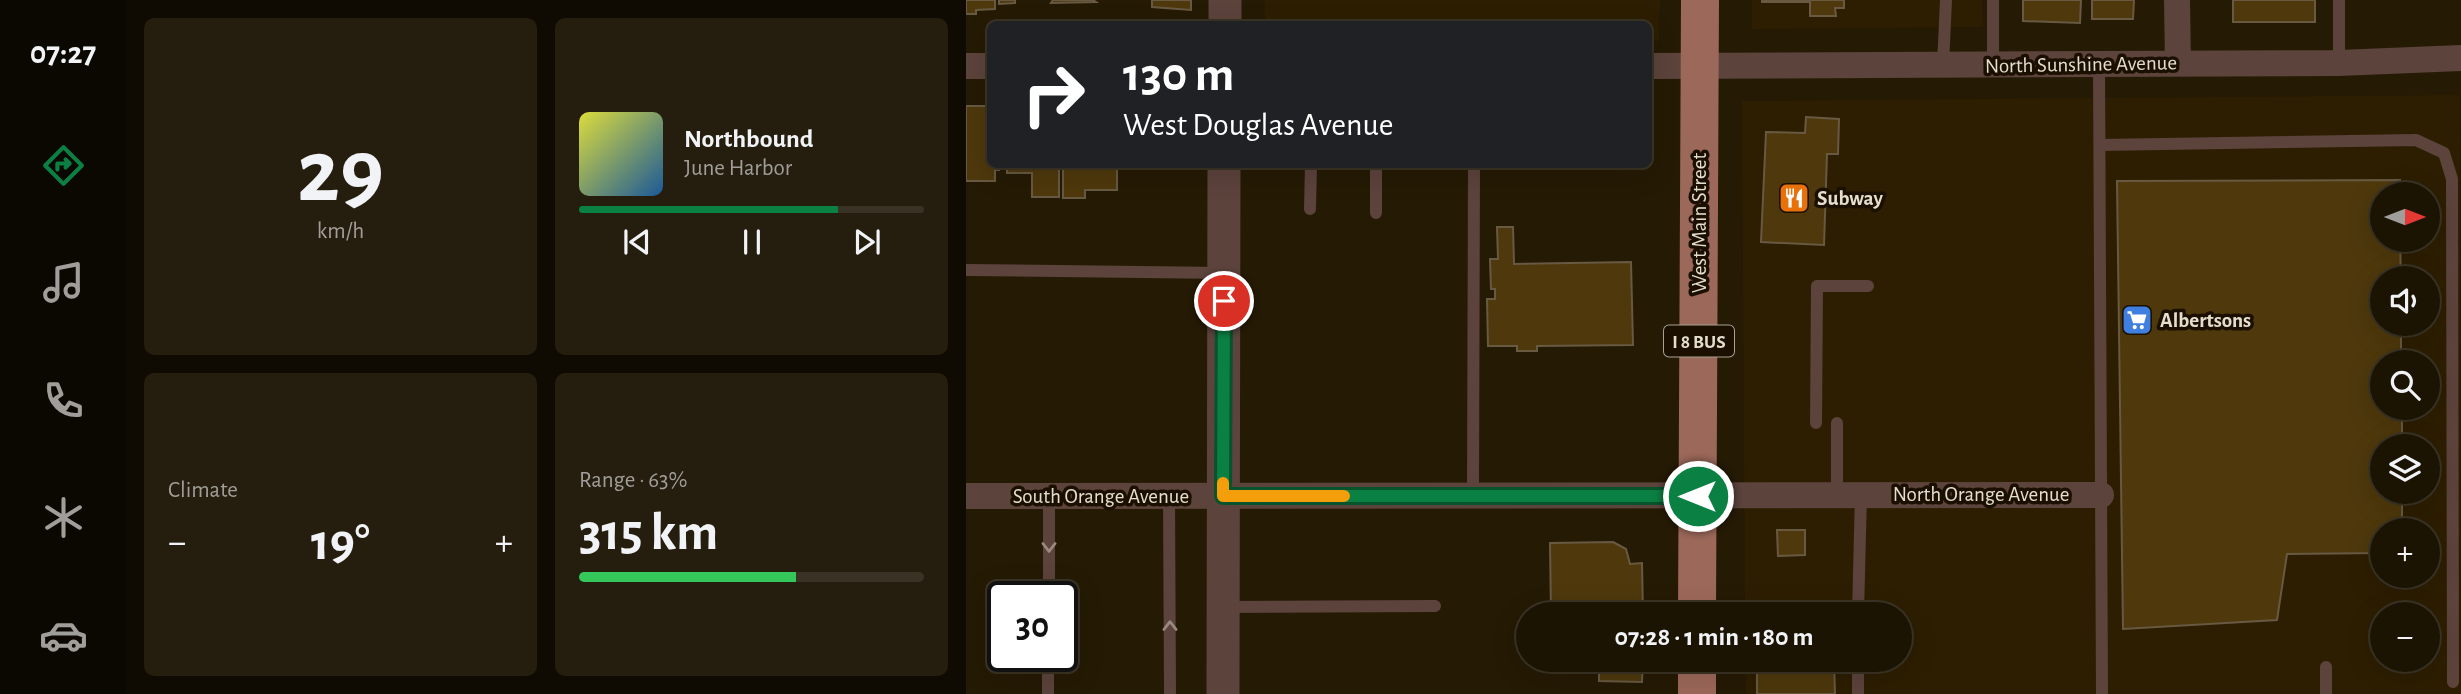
<!DOCTYPE html>
<meta charset="utf-8">
<style>
:root{--surface:#1c1403;--page:#251d0d;--text:#f1f3f6;--muted:#a09e9a;--line:#3a3325;--accent:#0b8043}
body{margin:0;font-family:"Alegreya Sans",sans-serif;background:var(--page);color:var(--text);height:100vh;display:flex;flex-direction:column;font-size:26px;white-space:nowrap}
*{box-sizing:border-box;margin:0}
p{font-size:23px;color:var(--muted)}
.icon{flex:none;width:38px;height:38px;fill:none;stroke:currentColor;stroke-width:2;stroke-linecap:round;stroke-linejoin:round}
.map{position:relative;flex:1;overflow:hidden}
.drawer{display:flex;flex-direction:column;gap:18px;padding:18px;background:#0f0b02;width:840px}
.drawer>*{flex:none}
.guide{position:absolute;left:21px;top:21px;width:665px;height:147px;border-radius:10px;box-shadow:0 7px 28px #0002,0 0 0 2px var(--line);background:#202124;color:#fff;overflow:hidden}
.needle{width:46px;rotate:90deg}
.tools{position:absolute;left:1404px;top:182px;display:grid;gap:14px}
.tools a{display:grid;place-items:center;width:70px;height:70px;border-radius:50%;background:var(--surface);box-shadow:0 7px 28px #0002,0 0 0 2px var(--line);font-size:35px}
.speed{position:absolute;left:21px;top:581px;display:flex;gap:14px;font-size:35px;font-weight:700;text-align:center}
.speed>*{display:grid;place-content:center;width:91px;height:91px;border-radius:50%;background:var(--surface);box-shadow:0 7px 28px #0002,0 0 0 2px var(--line);line-height:1}
.speed .limit{border:4px solid #111;border-radius:10px;background:#fff;color:#111}
.pin{position:absolute;display:grid;place-items:center;width:60px;height:60px;color:#fff;margin:-30px;border:4px solid #fff;border-radius:50%;box-shadow:0 2px 7px #0007}
.me{position:absolute;width:77px;margin:-38px;rotate:270deg;stroke-linejoin:round;filter:drop-shadow(0 0 5px #0008)}
.turn{display:flex;align-items:center;gap:24px;height:147px;padding:0 21px;font-size:32px}
.turn .icon{width:91px;height:91px;stroke-width:2.5}
.turn b{display:block;font-size:49px;line-height:60px}
.big{font-size:52px;font-weight:700;line-height:1.1}
.drawer .tile{flex:1;display:flex;flex-direction:column;justify-content:center;gap:10px;min-width:0;padding:0 24px;border-radius:10px;background:var(--page)}
.drawer .dial{align-items:center;gap:0}
.dial b{font-size:91px;line-height:1}
.song{display:flex;align-items:center;gap:21px}
.cover{width:84px;height:84px;border-radius:10px;background:linear-gradient(135deg,hsl(60 70% 55%),hsl(210 70% 35%))}
.played{height:7px;border-radius:4px;background:linear-gradient(90deg,var(--accent) 75%,var(--line) 75%)}
.keys{display:flex;justify-content:space-around;direction:ltr}
.heat{display:flex;justify-content:space-between;align-items:center;font-size:38px;direction:ltr}
.charge{height:10px;border-radius:5px;background:linear-gradient(90deg,#34c759 63%,var(--line) 0)}
.drawer .tiles{flex:1;display:grid;gap:18px;grid-template-columns:repeat(2,1fr)}
.trip{position:absolute;left:550px;top:602px;width:396px;height:70px;border-radius:35px;background:var(--surface);box-shadow:0 7px 28px #0002,0 0 0 2px var(--line);font-weight:700;line-height:70px;text-align:center}
main{display:flex;flex:1;min-height:0}
.dock{display:flex;flex-direction:column;width:126px;justify-content:space-around;align-items:center;background:#0b0801;color:var(--muted)}
.dock .icon{width:49px;height:49px}
.dock .active{color:var(--accent)}
.dock b{font-size:32px;color:var(--text)}
.map>svg:first-child{display:block}
</style>
<main>
<nav class="dock">
<b>07:27</b>
<svg class="icon active" aria-label="directions" viewBox="0 0 24 24"><path d="M12 3l9 9-9 9-9-9zM9 14v-3h6M13 9l2 2-2 2"/></svg>
<svg class="icon" aria-label="music" viewBox="0 0 24 24"><path d="M9 18V5l10-2v13"/><circle cx="6" cy="18" r="3"/><circle cx="16" cy="16" r="3"/></svg>
<svg class="icon" aria-label="phone" viewBox="0 0 24 24"><path d="M5 4h4l2 5-3 2q2 4 5 5l2-3 5 2v4C11 20 4 13 5 4z"/></svg>
<svg class="icon" aria-label="climate" viewBox="0 0 24 24"><path d="M12 3v18M4 7l16 10M4 17L20 7"/></svg>
<svg class="icon" aria-label="car" viewBox="0 0 24 24"><path d="M5 17H2v-5l4-1 3-4h7l3 4 3 1v5h-3M9 17h6M6 11h13"/><circle cx="7" cy="17" r="2"/><circle cx="17" cy="17" r="2"/></svg>
</nav>
<section class="drawer">
<div class="tiles">
<div class="tile dial"><b>29</b><p>km/h</p></div>
<div class="tile">
<div class="song"><i class="cover"></i><div><b>Northbound</b><p>June Harbor</p></div></div>
<div class="played"></div>
<div class="keys"><svg class="icon" aria-label="previous" viewBox="0 0 24 24"><path d="M18 5L8 12l10 7zM5 5v14"/></svg><svg class="icon" aria-label="pause" viewBox="0 0 24 24"><path d="M8 5v14M16 5v14"/></svg><svg class="icon" aria-label="next" viewBox="0 0 24 24"><path d="M6 5l10 7-10 7zM19 5v14"/></svg></div>
</div>
<div class="tile"><p>Climate</p>
<div class="heat"><a>−</a><b class="big">19°</b><a>+</a></div>
</div>
<div class="tile"><p>Range · 63%</p><b class="big">315 km</b><div class="charge"></div></div>
</div>
</section>
<div class="map">
<svg width="1495" height="694" viewBox="0 0 1495 694">
<rect width="100%" height="100%" fill="#251a04"/>
<!-- built -->
<path fill="#2d1e01" fill-rule="evenodd" d="M299,0h395l-1,41h-10l-1,-17h-383z
M786,0h230l1,27 -231,2z
M1494,95l1,599h-715v-34h153v-46h-154l-3,-513zM1416,194h45v46h-45zM1416,278h45v46h-45zM1416,362h45v46h-45zM1416,446h45v46h-45zM1416,530h45v46h-45zM1416,614h45v46h-45z"/>
<!-- building -->
<path fill="#4e380c" stroke="#675942" stroke-width="2" d="M0,0h29v9l-19,1v4h-10z
M33,0h16v3l-16,1z
M87,0h40l3,2 -45,1z
M186,0h39v10l-39,-3z
M796,0h82v8h-9l1,8h-26v-14h-48z
M1057,0h58l-1,23 -57,-2z
M1126,0h42l-1,19h-41z
M1267,0h82v22h-82z
M0,106h24v58h9v6h-4v11h-29z
M840,117l33,2 -1,35h-11l-3,91 -63,-3 5,-110 39,1z
M41,164h33v4l19,1v28h-27v-24h-25z
M111,164h40v26h-32v8h-22v-31h14z
M1434,180v14h-18v46h18l1,38h-19v46h19v38h-19v46h20v38h-20v46h20v38h-20v23l-95,1 -10,66 -154,9 -6,-448z
M531,227h16l1,37 117,-2 2,83 -96,1v5h-20v-5h-29l-1,-47h8v-10h-4l-1,-30h8z
M811,530h28v25l-27,1z
M647,542l13,7 4,15 12,-1 1,51h-92l-1,-71z
M633,660h44l-1,22 -43,-1z
M791,660h77l1,34h-78z"/>
<g fill="none" stroke-linecap="round" stroke-linejoin="round">
<!-- service -->
<path stroke="#5c433c" stroke-width="12" d="M1373,63v-63
M1133,64l3,630
M977,65l3,-65
M1027,65v-65
M1134,145l316,-5 28,13 8,26 1,503
M344,209l1,-45
M410,213v-49
M0,270l258,3
M850,423l1,-137h51
M871,423v73
M203,496l1,198
M507,496l1,-332
M83,597v-101
M257,607l212,-1
M892,614l3,-120
M892,660v34
M82,694v-38
M1360,694v-27"/>
<!-- minor -->
<path stroke="#5c433c" stroke-width="26" d="M1211,0l1,63
M0,66h24
M682,66l691,-3 122,-5
M0,496l1135,-1"/>
<!-- tertiary -->
<path stroke="#5c433c" stroke-width="33" d="M259,24v-24
M257,694l1,-530"/>
<!-- primary -->
<path stroke="#9c685a" stroke-width="38" d="M731,614l3,-614
M731,694v-34"/>
</g>
<!-- one-way arrows -->
<defs><path id="oneway-chevron" d="M-2-3.5L2.5 0L-2 3.5" fill="none" stroke-width="1.6" stroke-linecap="round" stroke-linejoin="round" transform="scale(1.75)"/></defs>
<g stroke="#9a897f">
<use href="#oneway-chevron" transform="translate(83 547) rotate(90)"/>
<use href="#oneway-chevron" transform="translate(204 626) rotate(-90)"/>
</g>
<g fill="none" stroke-linecap="round" stroke-linejoin="round">
<!-- route casing -->
<g stroke="#07532c" stroke-width="18">
<path id="route" d="M258,301l-1,195h475"/>
</g>
<!-- route -->
<use href="#route" stroke="#0b8043" stroke-width="12"/>
<!-- slow -->
<path stroke="#f59e0b" stroke-width="12" d="M257,483v13h121"/>
</g>
<!-- icons -->
<defs>
<g id="restaurant-square" transform="scale(1.575)"><rect x="-9" y="-9" width="18" height="18" rx="4" fill="#e8710a" stroke="#1b1000"/><path d="M-5-6h1v4h1v-4h1v4h1v-4h1v5L-1.5 .5V6h-2V.5L-5-1ZM5-6V6H3V1.5H1.5Q1.5-4 5-6Z" fill="#fff"/></g>
<g id="supermarket-square" transform="scale(1.575)"><rect x="-9" y="-9" width="18" height="18" rx="4" fill="#3f7fe0" stroke="#1b1000"/><path d="M-6-5.5h2.5l.6 2H6L4.5 2H-2.5L-4.4-4H-6ZM-1.5 3.2a1.3 1.3 0 1 0 .1 0ZM3 3.2a1.3 1.3 0 1 0 .1 0Z" fill="#fff"/></g>
</defs>
<g fill-rule="evenodd">
<use href="#restaurant-square" x="828" y="198"/>
<use href="#supermarket-square" x="1171" y="320"/>
</g>
<g text-anchor="middle" stroke-width="7" stroke-linejoin="round" paint-order="stroke">
<!-- shield labels -->
<rect fill="#1b1000" stroke="#a8a092" stroke-width="2" x="698" y="325.5" width="70" height="31" rx="5"/>
<g font-size="19" font-weight="bold" fill="#e5ded0">
<text x="733" y="348">I 8 BUS</text>
</g>
<!-- street labels -->
<g font-size="21" fill="#e5ded0" stroke="#1b1000">
<text transform="translate(1115 64) rotate(-1)" y="7">North Sunshine Avenue</text>
<text transform="translate(733 223) rotate(-90)" y="7">West Main Street</text>
<text x="1015" y="501">North Orange Avenue</text>
<text x="135" y="503">South Orange Avenue</text>
</g>
<!-- poi labels -->
<g font-size="21" font-weight="bold" fill="#e5ded0" stroke="#1b1000" text-anchor="start">
<text x="851" y="205">Subway</text>
<text x="1194" y="327">Albertsons</text>
</g>
</g>
</svg>
<div class="tools">
<a><svg class="needle" viewBox="-14 -14 28 28"><path d="M0-13l5 13h-10z" fill="#e53935"/><path d="M0 13l5-13h-10z" fill="#a09e9a"/></svg></a>
<a><svg class="icon" aria-label="sound" viewBox="0 0 24 24"><path d="M4 9h4l5-4v14l-5-4H4zM17 9q2 3 0 6"/></svg></a>
<a><svg class="icon" aria-label="search" viewBox="0 0 24 24"><circle cx="10" cy="10" r="6"/><path d="M15 15l6 6"/></svg></a>
<a><svg class="icon" aria-label="layers" viewBox="0 0 24 24"><path d="M12 4l9 5-9 5-9-5zM3 14l9 5 9-5"/></svg></a>
<a>+</a>
<a>−</a>
</div>
<div class="speed"><div class="limit">30</div></div>
<div class="pin" style="left:258px;top:301px;background:#d93025"><svg class="icon" aria-label="arrive" viewBox="0 0 24 24"><path d="M6 21V4h12l-3 4 3 4H6"/></svg></div>
<svg class="me" style="left:732px;top:496px" viewBox="-20 -20 40 40"><circle r="17" fill="#0b8043" stroke="#fff" stroke-width="3"/><path d="M0-11L8 9 0 5-8 9z" fill="#fff"/></svg>
<div class="trip">07:28 · 1 min · 180 m</div>
<div class="guide">
<div class="turn"><svg class="icon" aria-label="right" viewBox="0 0 24 24"><path d="M7 20v-9h11M14 6l5 5-5 5"/></svg><div><b>130 m</b>West Douglas Avenue</div></div>
</div>
</div>
</main>
